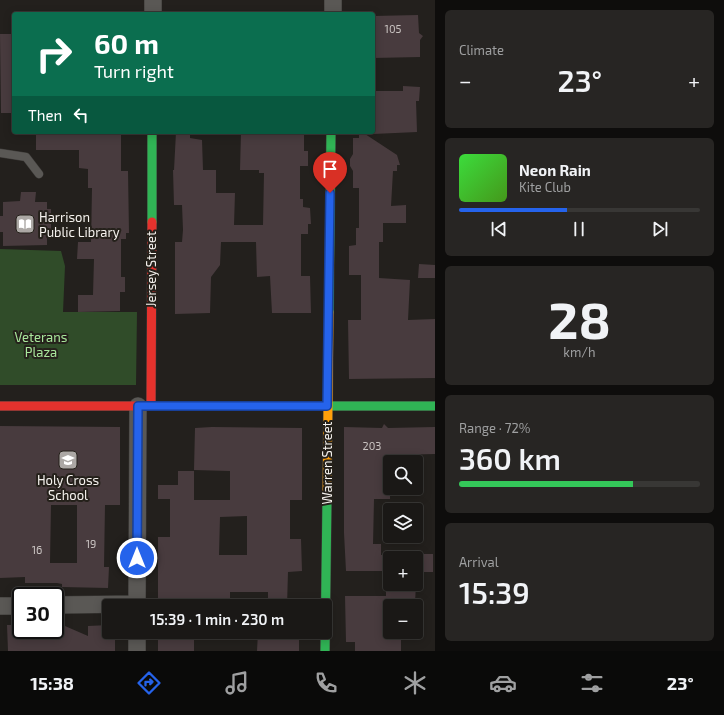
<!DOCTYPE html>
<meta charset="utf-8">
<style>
:root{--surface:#1a1816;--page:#272523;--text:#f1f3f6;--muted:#9fa0a1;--line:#383735;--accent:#2563eb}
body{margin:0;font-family:"Exo 2",sans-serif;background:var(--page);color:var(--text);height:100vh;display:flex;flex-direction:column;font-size:15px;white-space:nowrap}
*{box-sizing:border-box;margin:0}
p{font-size:13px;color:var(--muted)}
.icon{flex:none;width:22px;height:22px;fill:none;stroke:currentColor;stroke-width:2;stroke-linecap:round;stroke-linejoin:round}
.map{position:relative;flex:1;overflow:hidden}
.sheet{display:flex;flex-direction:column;gap:10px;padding:10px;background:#0e0d0c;width:289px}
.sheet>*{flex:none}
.hud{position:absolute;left:12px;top:12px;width:363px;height:122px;border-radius:4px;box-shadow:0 2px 10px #0003,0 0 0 1px var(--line);background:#0b6e4f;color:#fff;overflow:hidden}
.tools{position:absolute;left:383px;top:455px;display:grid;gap:8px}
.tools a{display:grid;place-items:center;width:40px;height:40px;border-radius:4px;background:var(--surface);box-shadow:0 2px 10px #0003,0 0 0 1px var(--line);font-size:20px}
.speed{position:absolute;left:12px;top:587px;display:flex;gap:8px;font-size:20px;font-weight:700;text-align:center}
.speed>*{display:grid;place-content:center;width:52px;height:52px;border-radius:50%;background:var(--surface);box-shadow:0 2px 10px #0003,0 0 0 1px var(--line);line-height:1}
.speed .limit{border:2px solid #111;border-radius:6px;background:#fff;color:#111}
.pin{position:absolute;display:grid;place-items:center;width:34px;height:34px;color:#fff;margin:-41px -17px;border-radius:50% 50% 50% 0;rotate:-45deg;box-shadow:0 0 4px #0007}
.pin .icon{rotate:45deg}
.me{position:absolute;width:44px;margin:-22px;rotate:0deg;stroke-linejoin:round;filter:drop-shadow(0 0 3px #0008)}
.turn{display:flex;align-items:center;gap:14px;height:84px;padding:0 16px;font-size:18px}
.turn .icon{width:52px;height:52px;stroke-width:2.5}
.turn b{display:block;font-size:28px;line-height:34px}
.then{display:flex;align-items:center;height:38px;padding:0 16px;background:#0003;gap:8px;font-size:15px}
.big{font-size:30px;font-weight:600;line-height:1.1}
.sheet .card{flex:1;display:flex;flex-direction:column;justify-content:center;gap:6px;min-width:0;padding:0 14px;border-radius:6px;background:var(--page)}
.sheet .dial{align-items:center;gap:0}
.dial b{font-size:52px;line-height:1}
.song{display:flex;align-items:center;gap:12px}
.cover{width:48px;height:48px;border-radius:6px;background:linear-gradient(135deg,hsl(120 70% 55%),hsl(100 70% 35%))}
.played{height:4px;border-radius:2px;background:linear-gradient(90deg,var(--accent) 45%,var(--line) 45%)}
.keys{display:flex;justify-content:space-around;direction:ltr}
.heat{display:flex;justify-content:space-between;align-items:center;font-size:22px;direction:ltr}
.charge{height:6px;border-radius:3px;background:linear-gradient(90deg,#34c759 72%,var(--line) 0)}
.trip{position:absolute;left:102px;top:599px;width:230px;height:40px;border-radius:4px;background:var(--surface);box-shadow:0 2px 10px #0003,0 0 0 1px var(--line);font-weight:600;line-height:40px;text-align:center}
.tab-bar{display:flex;height:64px;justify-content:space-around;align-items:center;background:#0a0a09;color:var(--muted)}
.tab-bar .icon{width:28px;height:28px}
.tab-bar .on{color:var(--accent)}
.tab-bar b{font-size:18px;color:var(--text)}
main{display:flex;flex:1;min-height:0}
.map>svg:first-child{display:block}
</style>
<main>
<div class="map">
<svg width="435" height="651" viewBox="0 0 435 651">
<rect width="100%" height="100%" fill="#23201d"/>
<!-- green -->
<path fill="#304c29" d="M0,249l61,2 4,15 -2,46h74l-1,73h-136z"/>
<!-- building -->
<path fill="#483b3e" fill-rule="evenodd" d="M418,15l1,18 4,3 -3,4v17l-47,1v-42z
M0,34h14v79h-13z
M403,86l17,1 -1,14h-3l1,31 -44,2v-43h30z
M36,132h85v39h7l1,62h-3v6h-5v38h4v15h-5v19l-42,1v-17h15l1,-36h-17l1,-17h13l1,-54h-4v-19l-9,-1v-18h-43z
M176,132h14v6l12,2 1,30h13v23h19l-1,32h29l1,-52h-5v-3h-19l1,-38h63v19h4v15h-8v33h3v8l7,1 1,16h-3v10h-7v42h9l1,37h-39l-2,-37 -13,1 -1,-35h-35l-1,23 -9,12 -1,36 -35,1v-72h7l1,-12 -1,-25h-8l-1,-35h1z
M359,132h3l35,23 3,10h-3v6h-4l-2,35 15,-1v18h-23v19h-4v36l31,2 -2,40 27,-1v59l-86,1 -1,-59h13v-45h-12v-29l7,-1v-17h3v-40h-6v-17l-3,-5v-7l3,-5v-16h6z
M21,192h15l-1,10h12v7h4v29h-4v7l-44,1v-14h-3v-16h3v-14l17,-1z
M419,264l16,1v13h-17z
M384,424l4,4 47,-1v27l-41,1v7h-4v37h-16l-1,45h8v11h4v16h-39l-2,-38v-106l38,1z
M0,426l120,1v78h-15l-1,62h5l-1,21 -46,-1v-3l-5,-1h-32v-6l-25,1zM51,505h26v58h-27z
M212,427l90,1v72h-12v39h11l1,32 -14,1 -1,34h-19v-14h-38v14h-72v-69h12v-38h-12v-14h20v-14h16v29h36v-29l-36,-1 1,-42zM247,516v39h-28l1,-38z
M418,554h15v18h-15z
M386,584h30l-1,19h-25v29h11v19h-46v-9h-9l-1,-46h41z
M7,625h14v5h34l10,-4 23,10v-10l21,-1v7h6v19h-107z
M158,632h36v19h-36z
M258,632h41v19h-42z"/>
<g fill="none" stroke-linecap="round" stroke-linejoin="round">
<!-- lane casing -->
<g stroke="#3e3c3a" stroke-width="9">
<path id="lane" d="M0,153l26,4 13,17"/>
</g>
<!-- street casing -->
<g stroke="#3e3c3a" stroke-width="18">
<path id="street" d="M153,14v-14
M333,14v-14
M55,605l82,-1
M0,606h21
M137,606l1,-200
M137,651v-19"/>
</g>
<!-- fast casing -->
<g stroke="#3e3c3a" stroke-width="10">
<path id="fast" d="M152,222v-90
M329,312l2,-180
M273,406h162
M325,651l2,-152"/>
</g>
<!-- slow casing -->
<g stroke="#3e3c3a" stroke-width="10">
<path id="slow" d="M327,499l2,-187"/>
</g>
<!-- jam casing -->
<g stroke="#3e3c3a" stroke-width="10">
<path id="jam" d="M0,406h273
M151,406l1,-184"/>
</g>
<!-- lane -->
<use href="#lane" stroke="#5a5855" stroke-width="8"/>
<!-- street -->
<use href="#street" stroke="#5a5855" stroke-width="17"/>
<!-- fast -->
<use href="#fast" stroke="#30b455" stroke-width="9"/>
<!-- slow -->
<use href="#slow" stroke="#ff9f0a" stroke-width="9"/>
<!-- jam -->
<use href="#jam" stroke="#e5322d" stroke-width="9"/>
</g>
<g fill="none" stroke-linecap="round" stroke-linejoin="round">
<!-- route casing -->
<g stroke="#184099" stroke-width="10">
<path id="route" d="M137,558l1,-152h189l3,-213"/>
</g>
<!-- route -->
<use href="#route" stroke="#2563eb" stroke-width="7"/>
</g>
<!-- icons -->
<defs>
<g id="library-square" transform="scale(1)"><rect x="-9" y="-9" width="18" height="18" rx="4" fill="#aca8a5" stroke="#25211b"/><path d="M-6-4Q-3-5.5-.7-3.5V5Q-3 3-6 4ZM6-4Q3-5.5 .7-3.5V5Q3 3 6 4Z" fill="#fff"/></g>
<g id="school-square" transform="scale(1)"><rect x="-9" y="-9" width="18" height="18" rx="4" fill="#aca8a5" stroke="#25211b"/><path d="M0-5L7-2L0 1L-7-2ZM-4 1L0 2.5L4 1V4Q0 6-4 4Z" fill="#fff"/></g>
</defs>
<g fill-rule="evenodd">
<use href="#library-square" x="25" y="224"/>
<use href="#school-square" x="68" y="460"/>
</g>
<g text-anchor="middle" stroke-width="4" stroke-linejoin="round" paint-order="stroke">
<!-- number labels -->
<g font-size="11" fill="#cac4c2">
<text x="393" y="33">105</text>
<text x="372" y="450">203</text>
<text x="91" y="548">19</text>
<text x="37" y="554">16</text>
</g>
<!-- poi labels -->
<g font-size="13" fill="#f5f2ee" stroke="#25211b" text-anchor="start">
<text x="39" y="222">Harrison<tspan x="39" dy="15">Public Library</tspan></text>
<text x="68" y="485" text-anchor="middle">Holy Cross<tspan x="68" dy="15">School</tspan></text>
</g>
<!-- street labels -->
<g font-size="13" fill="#f5f2ee" stroke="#25211b">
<text transform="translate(151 269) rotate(-90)" y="5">Jersey Street</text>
<text transform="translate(327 463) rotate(-90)" y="5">Warren Street</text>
</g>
<!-- park labels -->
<g font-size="13" fill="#a9e79c" stroke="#25211b">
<text x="41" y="342">Veterans<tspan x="41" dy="15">Plaza</tspan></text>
</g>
</g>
</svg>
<div class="tools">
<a><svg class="icon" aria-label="search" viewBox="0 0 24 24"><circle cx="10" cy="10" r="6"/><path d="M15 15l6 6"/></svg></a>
<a><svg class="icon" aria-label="layers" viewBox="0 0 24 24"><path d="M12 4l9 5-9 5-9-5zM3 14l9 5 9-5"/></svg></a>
<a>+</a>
<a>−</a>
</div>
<div class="speed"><div class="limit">30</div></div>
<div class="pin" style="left:330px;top:193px;background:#d93025"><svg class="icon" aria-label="arrive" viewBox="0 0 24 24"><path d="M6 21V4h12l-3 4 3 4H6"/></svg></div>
<svg class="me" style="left:137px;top:558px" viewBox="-20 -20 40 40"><circle r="17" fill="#2563eb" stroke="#fff" stroke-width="3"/><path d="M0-11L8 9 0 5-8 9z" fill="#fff"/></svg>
<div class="trip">15:39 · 1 min · 230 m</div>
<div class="hud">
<div class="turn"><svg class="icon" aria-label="right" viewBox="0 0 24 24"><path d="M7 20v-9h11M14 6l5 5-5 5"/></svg><div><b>60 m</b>Turn right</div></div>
<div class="then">Then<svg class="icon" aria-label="left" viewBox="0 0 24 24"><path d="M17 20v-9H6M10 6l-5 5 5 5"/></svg></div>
</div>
</div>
<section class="sheet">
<div class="card"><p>Climate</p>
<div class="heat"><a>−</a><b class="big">23°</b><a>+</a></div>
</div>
<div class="card">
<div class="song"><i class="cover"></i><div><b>Neon Rain</b><p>Kite Club</p></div></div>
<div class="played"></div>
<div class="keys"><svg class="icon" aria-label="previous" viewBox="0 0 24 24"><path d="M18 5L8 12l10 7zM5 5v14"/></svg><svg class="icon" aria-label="pause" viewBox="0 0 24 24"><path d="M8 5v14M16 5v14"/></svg><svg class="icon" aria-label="next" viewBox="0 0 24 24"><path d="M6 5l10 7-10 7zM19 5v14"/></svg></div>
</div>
<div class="card dial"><b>28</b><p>km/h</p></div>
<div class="card"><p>Range · 72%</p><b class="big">360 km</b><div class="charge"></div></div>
<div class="card"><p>Arrival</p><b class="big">15:39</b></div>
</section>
</main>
<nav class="tab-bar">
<b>15:38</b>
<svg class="icon on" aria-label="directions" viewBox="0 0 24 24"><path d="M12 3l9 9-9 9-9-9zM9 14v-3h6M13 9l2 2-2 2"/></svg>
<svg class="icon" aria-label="music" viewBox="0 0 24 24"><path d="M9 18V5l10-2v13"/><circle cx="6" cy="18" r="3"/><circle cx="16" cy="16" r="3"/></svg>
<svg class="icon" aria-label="phone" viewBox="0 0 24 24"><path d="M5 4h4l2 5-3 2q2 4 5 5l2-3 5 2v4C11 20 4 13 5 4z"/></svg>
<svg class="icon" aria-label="climate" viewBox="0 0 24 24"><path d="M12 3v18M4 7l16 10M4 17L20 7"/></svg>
<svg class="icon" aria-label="car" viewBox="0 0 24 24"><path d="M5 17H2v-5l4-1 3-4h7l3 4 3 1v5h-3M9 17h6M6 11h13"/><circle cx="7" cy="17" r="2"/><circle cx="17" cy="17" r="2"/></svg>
<svg class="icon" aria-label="filters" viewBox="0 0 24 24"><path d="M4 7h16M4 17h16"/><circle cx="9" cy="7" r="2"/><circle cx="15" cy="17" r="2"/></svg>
<b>23°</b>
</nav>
